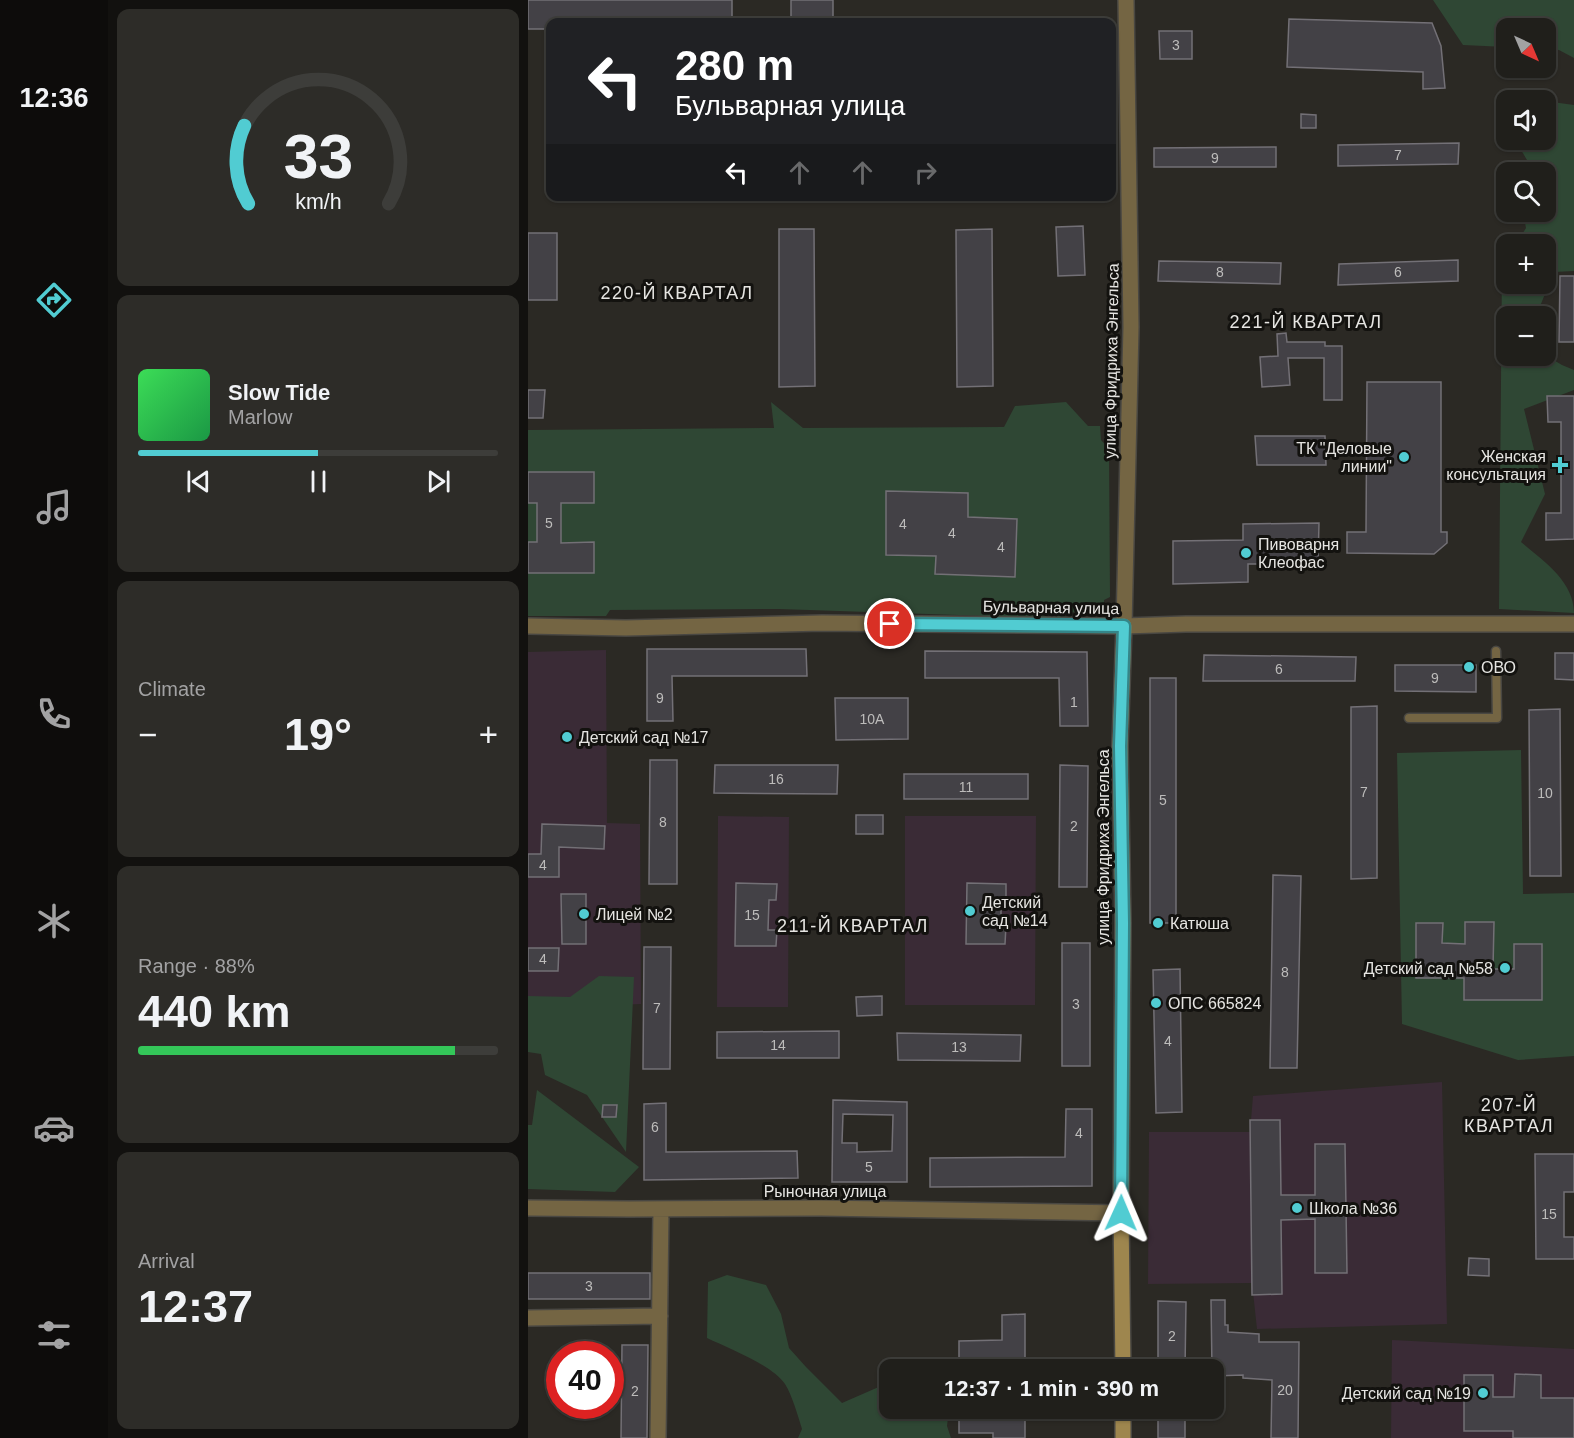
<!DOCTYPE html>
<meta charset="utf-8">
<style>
:root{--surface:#201f1b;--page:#2d2c28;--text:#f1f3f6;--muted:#a2a2a3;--line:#3d3d3a;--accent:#51ccd2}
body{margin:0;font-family:Arial,sans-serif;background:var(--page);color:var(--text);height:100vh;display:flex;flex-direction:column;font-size:22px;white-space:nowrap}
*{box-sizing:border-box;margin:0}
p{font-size:20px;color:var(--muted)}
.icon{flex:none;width:33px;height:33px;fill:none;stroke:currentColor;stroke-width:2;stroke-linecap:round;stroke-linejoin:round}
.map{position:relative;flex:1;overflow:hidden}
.drawer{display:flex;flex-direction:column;gap:9px;padding:9px;background:#12110f;width:420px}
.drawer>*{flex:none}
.top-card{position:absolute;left:18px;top:18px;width:570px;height:183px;border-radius:12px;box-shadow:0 2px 4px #0004,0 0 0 2px var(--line);background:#202124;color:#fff;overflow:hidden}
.needle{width:39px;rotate:136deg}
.buttons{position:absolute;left:968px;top:18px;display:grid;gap:12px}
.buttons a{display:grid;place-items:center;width:60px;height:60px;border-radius:12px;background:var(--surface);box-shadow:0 2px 4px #0004,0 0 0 2px var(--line);font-size:30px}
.speed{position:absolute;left:18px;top:1341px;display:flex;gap:12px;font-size:30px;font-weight:700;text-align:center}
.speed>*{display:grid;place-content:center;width:78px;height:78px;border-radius:50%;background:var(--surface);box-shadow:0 2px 4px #0004,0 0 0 2px var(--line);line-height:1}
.speed .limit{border:9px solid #d22;background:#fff;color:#111}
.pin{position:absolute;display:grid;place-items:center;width:51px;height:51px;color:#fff;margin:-26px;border:3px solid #fff;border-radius:50%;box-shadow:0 2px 6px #0007}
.me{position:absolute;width:66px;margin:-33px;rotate:1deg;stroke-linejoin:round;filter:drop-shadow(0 0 4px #0008)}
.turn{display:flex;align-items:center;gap:21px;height:126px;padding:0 30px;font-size:27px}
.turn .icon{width:78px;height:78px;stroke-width:2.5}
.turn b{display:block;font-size:42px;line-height:51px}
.lanes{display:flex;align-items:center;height:57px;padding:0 30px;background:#0003;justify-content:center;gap:30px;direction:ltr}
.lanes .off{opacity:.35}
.big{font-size:45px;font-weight:700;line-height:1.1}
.drawer .card{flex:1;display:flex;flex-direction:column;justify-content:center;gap:9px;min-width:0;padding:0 21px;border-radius:12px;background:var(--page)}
.drawer .dial{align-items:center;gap:0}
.dial svg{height:156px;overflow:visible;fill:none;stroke:var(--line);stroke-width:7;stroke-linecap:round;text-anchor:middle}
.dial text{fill:var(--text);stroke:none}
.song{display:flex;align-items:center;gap:18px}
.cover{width:72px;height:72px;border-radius:9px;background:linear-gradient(135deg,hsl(130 70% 55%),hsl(140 70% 35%))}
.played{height:6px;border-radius:3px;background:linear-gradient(90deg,var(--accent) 50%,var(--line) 50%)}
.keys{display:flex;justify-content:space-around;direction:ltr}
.heat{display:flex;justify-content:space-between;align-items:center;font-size:33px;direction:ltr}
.charge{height:9px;border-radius:4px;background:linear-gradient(90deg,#34c759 88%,var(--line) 0)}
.trip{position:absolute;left:351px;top:1359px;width:345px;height:60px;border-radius:12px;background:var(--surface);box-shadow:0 2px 4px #0004,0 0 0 2px var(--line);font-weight:700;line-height:60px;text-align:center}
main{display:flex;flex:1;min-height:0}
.tabs{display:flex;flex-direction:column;width:108px;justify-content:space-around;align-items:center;background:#0d0c0b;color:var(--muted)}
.tabs .icon{width:42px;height:42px}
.tabs .on{color:var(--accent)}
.tabs b{font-size:27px;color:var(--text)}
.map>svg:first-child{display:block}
</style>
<main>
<nav class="tabs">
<b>12:36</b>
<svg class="icon on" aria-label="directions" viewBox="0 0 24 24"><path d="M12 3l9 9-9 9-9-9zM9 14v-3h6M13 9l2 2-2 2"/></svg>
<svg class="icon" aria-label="music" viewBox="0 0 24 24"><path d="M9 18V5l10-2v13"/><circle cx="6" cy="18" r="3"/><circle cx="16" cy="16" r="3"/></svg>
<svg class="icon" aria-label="phone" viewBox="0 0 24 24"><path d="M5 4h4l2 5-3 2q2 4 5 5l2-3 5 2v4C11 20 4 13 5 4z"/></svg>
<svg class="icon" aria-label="climate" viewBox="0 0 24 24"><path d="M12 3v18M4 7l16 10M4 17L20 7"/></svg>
<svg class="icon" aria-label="car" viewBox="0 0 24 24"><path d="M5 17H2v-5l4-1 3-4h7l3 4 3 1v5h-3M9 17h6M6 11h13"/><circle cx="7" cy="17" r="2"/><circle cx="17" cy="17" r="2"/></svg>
<svg class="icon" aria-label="filters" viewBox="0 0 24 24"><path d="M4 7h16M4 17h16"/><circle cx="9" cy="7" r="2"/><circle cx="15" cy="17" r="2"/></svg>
</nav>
<section class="drawer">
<div class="card dial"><svg viewBox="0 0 100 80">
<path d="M14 69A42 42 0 1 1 86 69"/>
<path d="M14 69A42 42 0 0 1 12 29" stroke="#51ccd2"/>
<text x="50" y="56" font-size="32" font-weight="700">33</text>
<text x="50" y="72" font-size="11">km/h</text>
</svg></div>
<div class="card">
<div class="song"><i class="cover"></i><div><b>Slow Tide</b><p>Marlow</p></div></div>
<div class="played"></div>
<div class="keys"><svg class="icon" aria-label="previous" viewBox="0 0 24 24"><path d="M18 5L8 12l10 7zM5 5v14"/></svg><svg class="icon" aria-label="pause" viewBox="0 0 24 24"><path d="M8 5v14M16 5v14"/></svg><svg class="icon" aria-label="next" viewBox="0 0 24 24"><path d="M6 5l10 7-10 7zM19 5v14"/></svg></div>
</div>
<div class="card"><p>Climate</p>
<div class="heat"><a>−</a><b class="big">19°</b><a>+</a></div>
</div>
<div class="card"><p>Range · 88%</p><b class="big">440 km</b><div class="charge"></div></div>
<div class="card"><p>Arrival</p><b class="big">12:37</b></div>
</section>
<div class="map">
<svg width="1046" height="1438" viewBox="0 0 1046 1438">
<rect width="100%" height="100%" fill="#2b2924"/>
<!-- education -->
<path fill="#3a2b36" d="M78,650l1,173 33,1 1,180 -47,2 -66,34v-388z
M190,816l71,1 -1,190h-71z
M377,816h131l-1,189h-130z
M914,1082l5,242 -190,5 -5,-46 -104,1 1,-152h101l3,-36z
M864,1340l182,9v89h-183z"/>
<!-- green -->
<path fill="#2f4734" d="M905,0h141v58l-15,-8 -14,-1v-21h-39v19l-43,-2z
M972,96l44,4h-38v20z
M1017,101l29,4v166l-20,1 -18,44h-30v40l39,-1 17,10 12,5v20l-50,19 21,85 -24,48c22,19 53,39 53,71l-75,-4 3,-342 4,-6v23h39v-40h-29l10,-16 -3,-16h22v-40h-17l2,-7 -15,-25h30z
M243,402l32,26 201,-1 11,-21 51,-4 22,24h12l1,14 8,9 1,148 -6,3v8h-21l-25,11 -4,-10h-10l3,9 -268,-9 -169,1 -4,6h-78v-186l246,-2z
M993,750l2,144 51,-1v163l-56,4 -116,-36 -5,-271z
M71,976l35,1 -8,175 -39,-57 -42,-20 -4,-21 -13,-2v-56l42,1z
M9,1090l102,77 -24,25 -87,-3v-64h4z
M199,1275l39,10 15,29 8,34 17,19 36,36 39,-17 8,-1 1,23 59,1 -2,17 4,12h-153l4,-9c-4,-13 -10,-34 -17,-45 -13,-19 -57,-36 -78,-46l1,-56z"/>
<!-- building -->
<path fill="#434146" stroke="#737076" stroke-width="1.5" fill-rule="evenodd" d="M0,0h204v22h-182v7h-22z
M263,0h42v22h-42z
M761,19l143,4 9,23 4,42 -22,1v-17l-136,-5z
M631,31h33v28h-32z
M773,114l15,1v13h-15z
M931,143l-1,21 -120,2v-21z
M748,147v20h-122v-19z
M555,226l2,49 -27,1 -2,-49z
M251,229h35l1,157 -36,1z
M464,229l1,157 -36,1 -1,-157z
M0,233h29v67h-29z
M930,260v21l-120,4 1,-21z
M631,261l122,2 -1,21 -122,-3z
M1032,276h14v66h-15z
M758,333l1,9h38v4h17v54h-18v-42h-36l2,27 -28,2 -2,-30 18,-1 -1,-22z
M839,382h74v150h6v11l-13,11 -87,-1v-21h19z
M0,390h17l-2,28h-15z
M1019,396h27v143l-28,1v-27h15v-91h-13z
M727,436h70l1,29h-69z
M0,472h66v31h-33v40l33,-1v31h-66v-31h9v-39h-9z
M358,491l82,2v24l49,2 -2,58 -80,-3 1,-18 -50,-1z
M791,523l-1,41h-70v18l-75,2v-43l70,-1v-16z
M119,649h159l1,27h-135l1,45h-26z
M397,651l162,1 1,74h-28l-1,-48h-134z
M1027,653h19v27l-19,-1z
M676,655l152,2 -1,24h-152z
M867,665h81v27l-81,-1z
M622,678h26v245h-26z
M307,698h73v41l-72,1z
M849,706v172l-26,1v-172z
M1032,709l1,167h-31l-1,-166z
M122,760h27v124h-28z
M187,765h123l-1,29 -123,-1z
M532,765l28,1 -1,121h-28z
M376,774h124v25h-124z
M328,815h27v19h-27z
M14,824l63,2 -1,23 -45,-2v30h-31v-23h13z
M745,875l28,1 -4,192h-27z
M208,883l41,1 -1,16h-7l-1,30h9l-1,16h-41z
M439,883l39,1v17h-5v23l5,1 -1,19h-39z
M33,894h25v50h-24z
M937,922h29l-1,47h21v-25h28v56h-78v-22h-48v-55h27l-1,20 23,1z
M534,943h28v123h-28z
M116,947h27l-1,122h-27z
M0,948h31l-1,23h-30z
M652,969l2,143 -26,1 -3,-143z
M354,996v19l-25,1 -1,-19z
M311,1031v27h-122v-26z
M369,1033l124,2 -1,26 -122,-1z
M305,1100l74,2v80h-75zM315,1114l50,1 -1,36 -35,1v-9h-15z
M138,1103v49l131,-1 1,27 -154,2v-76z
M75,1105h14l-1,12h-14z
M538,1109h26v77l-162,1v-29l135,-1z
M722,1120h30l1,75h34v-51h30l2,129h-32v-54l-34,1 1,74 -30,1z
M1007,1154h39v38h-10v45h10v22h-38z
M941,1258l20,1v17l-21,-1z
M0,1273h122v26h-122z
M683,1300h14v25h3v7l31,2v8h40l-1,96h-27l1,-58 -29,-2v-3l-29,1v-6h-2z
M630,1301l28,1 -1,68h-27z
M497,1314v56h-66v-29l43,-1v-25z
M94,1345h26l-1,93h-26z
M987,1374l26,1v23h33v40h-61v-7h-49v-56h29v22h21z
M431,1408h66v30h-32v-5h-34z
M630,1408h27v30h-27z"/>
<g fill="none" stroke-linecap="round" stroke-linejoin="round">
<!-- lane casing -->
<g stroke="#494742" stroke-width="11">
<path id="lane" d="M881,718h88l-1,-67"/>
</g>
<!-- street casing -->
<g stroke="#494742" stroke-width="18">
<path id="street" d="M0,626l98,2 196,-5 302,3 62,-2h388
M596,626l7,-299 -5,-327
M0,1208l101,1 192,-1 300,5
M0,1318l132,-2
M130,1438l3,-229"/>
</g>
<!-- secondary casing -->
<g stroke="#494742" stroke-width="18">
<path id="secondary" d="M595,1370l-2,-157 2,-290 -3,-177 4,-120
M595,1408v30"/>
</g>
<!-- lane -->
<use href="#lane" stroke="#746543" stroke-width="8"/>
<!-- street -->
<use href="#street" stroke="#746543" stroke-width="15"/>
<!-- secondary -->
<use href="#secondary" stroke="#9e864e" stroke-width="15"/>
</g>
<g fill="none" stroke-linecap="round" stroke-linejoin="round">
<!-- route casing -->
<g stroke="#358588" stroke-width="15">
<path id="route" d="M362,624l234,2 -4,120 3,177 -2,290"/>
</g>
<!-- route -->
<use href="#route" stroke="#51ccd2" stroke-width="10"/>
</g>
<!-- markers -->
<g fill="#51ccd2" stroke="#13120f" stroke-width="2">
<circle cx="876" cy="457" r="6"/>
<path d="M1029 456h6v6h6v6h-6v6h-6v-6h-6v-6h6z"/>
<circle cx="718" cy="553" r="6"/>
<circle cx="941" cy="667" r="6"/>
<circle cx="39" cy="737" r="6"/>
<circle cx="442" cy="911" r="6"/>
<circle cx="56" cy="914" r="6"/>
<circle cx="630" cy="923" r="6"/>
<circle cx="977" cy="968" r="6"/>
<circle cx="628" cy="1003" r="6"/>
<circle cx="769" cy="1208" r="6"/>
<circle cx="955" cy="1393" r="6"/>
</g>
<g text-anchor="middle" stroke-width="6" stroke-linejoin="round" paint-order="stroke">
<!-- number labels -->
<g font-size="14" fill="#bdbcbb">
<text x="648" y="50">3</text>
<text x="870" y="160">7</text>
<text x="687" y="163">9</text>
<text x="692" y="277">8</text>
<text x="870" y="277">6</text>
<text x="21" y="528">5</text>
<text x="375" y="529">4</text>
<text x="424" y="538">4</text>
<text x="473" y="552">4</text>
<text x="751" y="674">6</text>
<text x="907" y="683">9</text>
<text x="132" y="703">9</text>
<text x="546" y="707">1</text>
<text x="344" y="724">10А</text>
<text x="248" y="784">16</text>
<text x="438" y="792">11</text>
<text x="836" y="797">7</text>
<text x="1017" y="798">10</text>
<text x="635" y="805">5</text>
<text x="135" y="827">8</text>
<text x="546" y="831">2</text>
<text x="15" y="870">4</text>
<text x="224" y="920">15</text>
<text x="15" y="964">4</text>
<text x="757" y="977">8</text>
<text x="548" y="1009">3</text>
<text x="129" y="1013">7</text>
<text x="640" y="1046">4</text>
<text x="250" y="1050">14</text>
<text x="431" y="1052">13</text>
<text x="127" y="1132">6</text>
<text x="551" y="1138">4</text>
<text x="341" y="1172">5</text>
<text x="1021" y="1219">15</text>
<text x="61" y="1291">3</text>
<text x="644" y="1341">2</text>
<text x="757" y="1395">20</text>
<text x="107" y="1396">2</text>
</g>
<!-- street labels -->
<g font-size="16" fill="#e6e5e2" stroke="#13120f">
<text transform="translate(583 361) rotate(-89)" y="6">улица Фридриха Энгельса</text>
<text transform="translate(523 607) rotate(1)" y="6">Бульварная улица</text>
<text transform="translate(575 847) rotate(-90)" y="6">улица Фридриха Энгельса</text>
<text x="297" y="1197">Рыночная улица</text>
</g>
<!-- poi labels -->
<g font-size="16" fill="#e6e5e2" stroke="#13120f" text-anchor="start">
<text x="864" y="454" text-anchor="end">ТК "Деловые<tspan x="864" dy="18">линии"</tspan></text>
<text x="1018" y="462" text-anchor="end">Женская<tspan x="1018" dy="18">консультация</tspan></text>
<text x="730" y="550">Пивоварня<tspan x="730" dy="18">Клеофас</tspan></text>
<text x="953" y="673">ОВО</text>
<text x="51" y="743">Детский сад №17</text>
<text x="454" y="908">Детский<tspan x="454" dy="18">сад №14</tspan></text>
<text x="68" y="920">Лицей №2</text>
<text x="642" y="929">Катюша</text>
<text x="965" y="974" text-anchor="end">Детский сад №58</text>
<text x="640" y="1009">ОПС 665824</text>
<text x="781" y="1214">Школа №36</text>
<text x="943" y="1399" text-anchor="end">Детский сад №19</text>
</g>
<!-- neighbourhood labels -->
<g font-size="18" letter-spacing="1.5" fill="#e6e5e2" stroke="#13120f">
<text x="149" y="299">220-Й КВАРТАЛ</text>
<text x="778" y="328">221-Й КВАРТАЛ</text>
<text x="325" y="932">211-Й КВАРТАЛ</text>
<text x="981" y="1111">207-Й<tspan x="981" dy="21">КВАРТАЛ</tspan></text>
</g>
</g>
</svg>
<div class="buttons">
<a><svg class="needle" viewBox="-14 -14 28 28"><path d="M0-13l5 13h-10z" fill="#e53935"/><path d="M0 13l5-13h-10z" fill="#a2a2a3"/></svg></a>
<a><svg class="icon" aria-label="sound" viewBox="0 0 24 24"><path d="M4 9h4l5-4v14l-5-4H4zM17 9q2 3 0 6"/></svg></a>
<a><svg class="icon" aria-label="search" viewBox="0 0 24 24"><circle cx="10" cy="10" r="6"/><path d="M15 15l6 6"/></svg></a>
<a>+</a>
<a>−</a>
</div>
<div class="speed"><div class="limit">40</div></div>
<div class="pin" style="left:362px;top:624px;background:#d93025"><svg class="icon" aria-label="arrive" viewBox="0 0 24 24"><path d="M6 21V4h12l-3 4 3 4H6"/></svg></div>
<svg class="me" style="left:593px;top:1213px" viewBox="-20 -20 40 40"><path d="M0-17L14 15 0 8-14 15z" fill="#51ccd2" stroke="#fff" stroke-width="4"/></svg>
<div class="trip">12:37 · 1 min · 390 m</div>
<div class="top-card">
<div class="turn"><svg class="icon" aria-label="left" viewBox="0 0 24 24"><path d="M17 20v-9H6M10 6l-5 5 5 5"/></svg><div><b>280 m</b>Бульварная улица</div></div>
<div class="lanes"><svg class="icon" aria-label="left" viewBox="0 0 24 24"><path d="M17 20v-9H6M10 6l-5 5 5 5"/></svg><svg class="icon off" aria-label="ahead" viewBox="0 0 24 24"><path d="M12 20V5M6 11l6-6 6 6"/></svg><svg class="icon off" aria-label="ahead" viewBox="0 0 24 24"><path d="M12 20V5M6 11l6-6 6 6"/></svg><svg class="icon off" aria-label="right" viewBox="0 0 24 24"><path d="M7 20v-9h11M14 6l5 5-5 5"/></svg></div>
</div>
</div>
</main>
